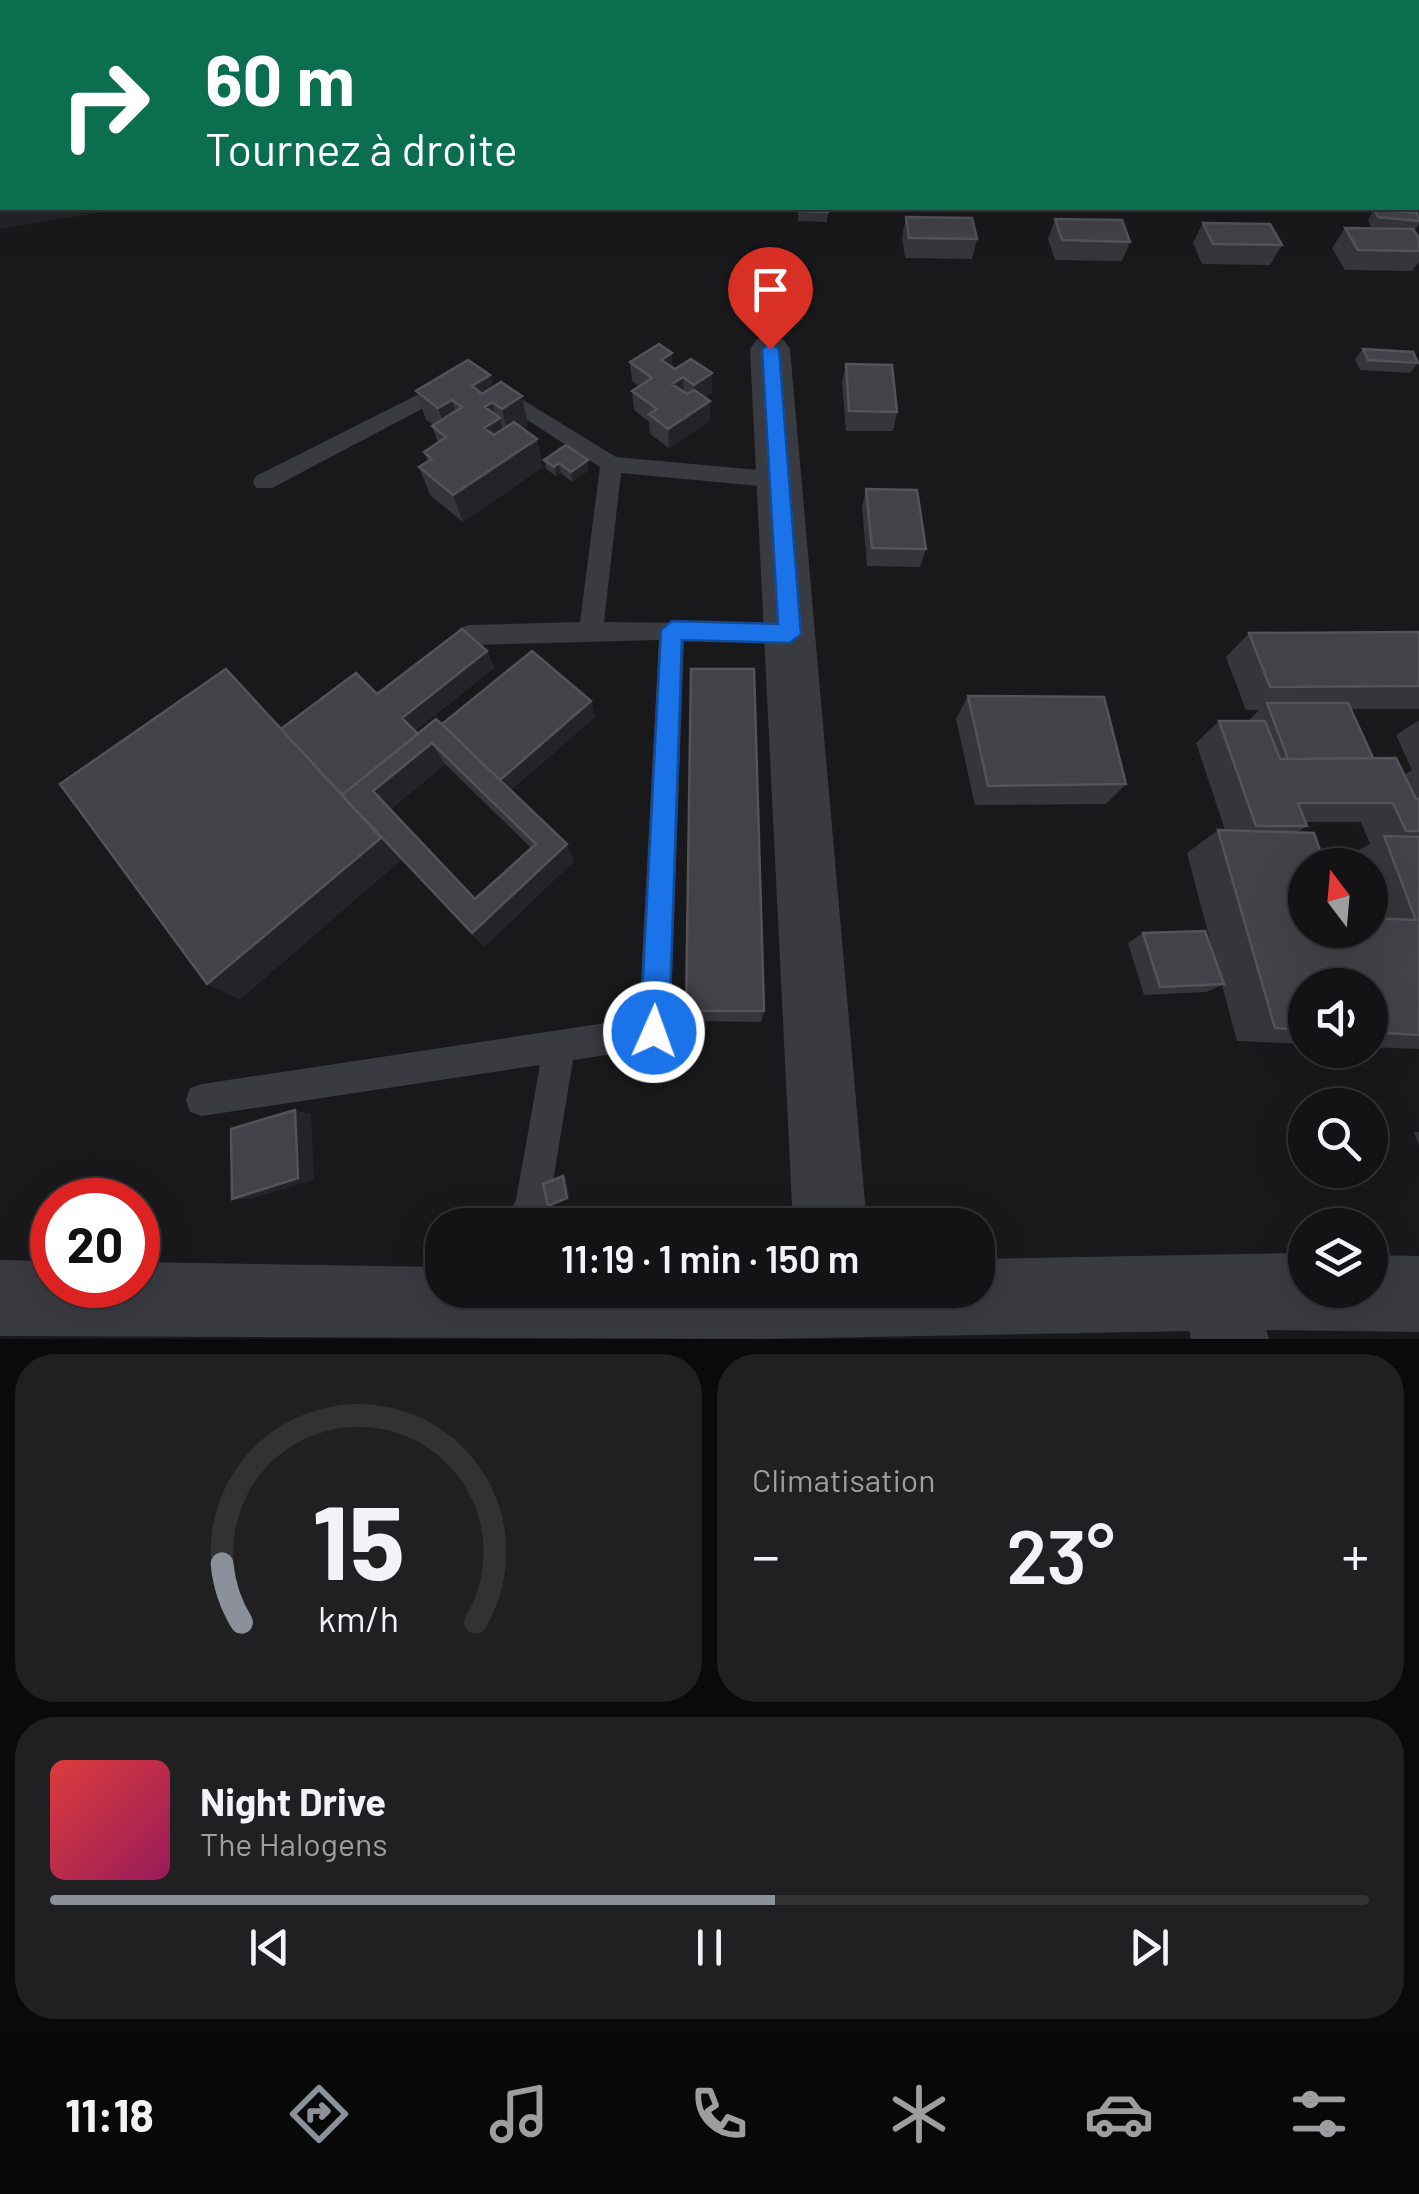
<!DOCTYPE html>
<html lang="fr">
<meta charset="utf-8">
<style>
:root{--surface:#131315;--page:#202022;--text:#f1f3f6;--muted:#9d9ea0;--line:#323234;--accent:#8c9099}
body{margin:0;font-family:Barlow,sans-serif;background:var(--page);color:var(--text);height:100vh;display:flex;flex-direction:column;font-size:38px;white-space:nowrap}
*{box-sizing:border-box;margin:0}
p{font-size:32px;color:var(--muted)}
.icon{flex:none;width:55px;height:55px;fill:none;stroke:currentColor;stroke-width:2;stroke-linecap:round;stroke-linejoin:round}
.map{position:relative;height:1339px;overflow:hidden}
.sheet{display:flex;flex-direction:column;gap:15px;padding:15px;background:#0a0a0c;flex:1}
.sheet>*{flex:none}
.guide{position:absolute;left:0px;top:0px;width:1420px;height:210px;box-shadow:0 10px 40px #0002,0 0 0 2px var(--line);background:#0b6e4f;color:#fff;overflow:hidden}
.needle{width:65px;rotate:344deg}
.fabs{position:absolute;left:1288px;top:848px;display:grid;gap:20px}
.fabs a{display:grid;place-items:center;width:100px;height:100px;border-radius:50%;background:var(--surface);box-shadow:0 10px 40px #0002,0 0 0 2px var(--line);font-size:50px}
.speed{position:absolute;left:30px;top:1178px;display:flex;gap:20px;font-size:50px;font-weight:700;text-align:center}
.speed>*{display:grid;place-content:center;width:130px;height:130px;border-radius:50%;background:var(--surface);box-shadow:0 10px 40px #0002,0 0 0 2px var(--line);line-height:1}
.speed .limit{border:15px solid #d22;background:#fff;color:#111}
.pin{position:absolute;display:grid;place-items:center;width:85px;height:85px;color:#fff;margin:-102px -42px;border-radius:50% 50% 50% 0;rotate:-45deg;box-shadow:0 0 10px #0007}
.pin .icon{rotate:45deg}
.me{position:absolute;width:110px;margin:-55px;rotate:2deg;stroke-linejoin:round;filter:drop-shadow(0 0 8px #0008)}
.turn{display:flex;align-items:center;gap:35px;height:210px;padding:0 40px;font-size:45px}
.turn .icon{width:130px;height:130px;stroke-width:2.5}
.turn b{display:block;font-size:70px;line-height:85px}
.big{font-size:75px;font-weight:600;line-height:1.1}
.sheet .card{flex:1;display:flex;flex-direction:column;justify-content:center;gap:15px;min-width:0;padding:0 35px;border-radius:40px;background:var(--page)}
.sheet .dial{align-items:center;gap:0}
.dial svg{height:260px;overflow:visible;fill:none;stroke:var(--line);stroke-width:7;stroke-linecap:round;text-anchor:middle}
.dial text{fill:var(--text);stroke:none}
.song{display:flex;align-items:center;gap:30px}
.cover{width:120px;height:120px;border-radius:15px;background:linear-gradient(135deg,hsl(0 70% 55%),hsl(330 70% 35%))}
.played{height:10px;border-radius:5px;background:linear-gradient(90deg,var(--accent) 55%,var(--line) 55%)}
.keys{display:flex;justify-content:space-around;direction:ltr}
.heat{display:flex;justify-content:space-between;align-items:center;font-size:55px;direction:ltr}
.sheet .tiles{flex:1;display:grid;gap:15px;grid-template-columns:1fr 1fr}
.card:last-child{grid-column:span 2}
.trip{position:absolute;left:425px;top:1208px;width:570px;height:100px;border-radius:40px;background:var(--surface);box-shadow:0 10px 40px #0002,0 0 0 2px var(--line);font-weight:600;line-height:100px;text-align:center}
.tab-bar{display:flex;height:160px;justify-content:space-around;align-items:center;background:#080808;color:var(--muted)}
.tab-bar .icon{width:70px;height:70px}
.tab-bar .active{color:var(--accent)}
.tab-bar b{font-size:45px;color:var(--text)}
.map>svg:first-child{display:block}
</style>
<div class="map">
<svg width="1419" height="1339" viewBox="0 0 1419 1339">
<rect width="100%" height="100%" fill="#19191c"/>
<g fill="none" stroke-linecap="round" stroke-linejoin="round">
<!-- path -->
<path stroke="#404248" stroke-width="4" stroke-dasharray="2.5 5" stroke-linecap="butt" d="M634,0l14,2"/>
<!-- lane -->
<path fill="#3a3b41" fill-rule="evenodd" d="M1418,36h1v8h-1z
M449,379l10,7 -3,5 -184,97h-16l-3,-6 3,-6z
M497,384l119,73 163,15 11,8 -11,8 -158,-15 -17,149 186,2 9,3 3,7 -3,7 -9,3 -106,-4 -14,392 -5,11 -11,5 -81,12 -24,146 -9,19h-38l14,-25 24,-135 -338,51 -12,-4 -4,-12 4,-12 12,-4 437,-66 20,-378 -190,5 -9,-3 -3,-7 3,-7 9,-3 111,-3 20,-155 -110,-71 -3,-5z"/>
<!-- street -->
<path fill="#3a3b41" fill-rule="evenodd" d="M1281,0h28l1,2h-27z
M1418,160h1v22h-1z
M770,336l14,4 6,9 77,876h-74l-43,-876 6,-9z
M1303,1253l2,37h65v-35l49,1v76l-153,-2 3,9h-78l-2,-8 -429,8 -760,-3v-76l52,1v24h86v-23l304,5v23h536v-31z"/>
</g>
<!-- wall -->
<path fill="#35353a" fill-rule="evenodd" d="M798,208h30l-1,14 -29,-1z
M1374,209l45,8v7l-5,7 5,7v24l-7,9 -67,-1 -13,-22 13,-20 49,1 -23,-2 -3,-7z
M906,217l71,22 -5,20 -67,-1 -3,-21z
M1055,219l75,23 -8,19 -67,-1 -7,-21z
M1203,223l79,22 -12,20 -68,-1 -9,-21z
M1363,349l55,14 -8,10 -50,-3 -5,-11z
M630,362l45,7 37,4v20l-8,5 6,23 -41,27 -19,-14 -1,-12 -15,-12 -2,-19 7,-5 -7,-5z
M846,364l51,48 -4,19h-47l-4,-48z
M490,375l3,12 35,38 -6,4 15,10 6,28 -80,55 -33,-27 -11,-28 9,-5 -4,-10 14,-9 -6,-17 2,-1 -8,-5 -10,-29z
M544,460l45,10 -17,12 -11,-9 -5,3 -10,-7z
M866,489l60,60 -6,18 -53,-1 -5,-59z
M1419,632v77h-68l22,49 31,17 8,-5 -16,-35 23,-15v329l-49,-2v-62h-65v59l-68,-3 -15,-56 -16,7 -62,3 -16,-52 15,-10 72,26 -28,-106 31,-23h7l-29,-87 23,-22h31v-2l9,-9h-13l-20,-53 23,-24zM1306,822h55l9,22 -28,15 3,6h25v65h-65l-7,-98 9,-6z
M487,651l7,17 -79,63 3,3 24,-10 149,-23 4,16 -84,73 63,71 -90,86 -124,-133 41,46 -161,139 -33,-15 74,-255zM445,764l86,84 -56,51 -84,-90z
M968,696l158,88 -20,20 -131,1 -19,-86z
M686,1011h78l-3,11 -73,-1z
M1414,1132h5v14z"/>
<!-- shaded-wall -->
<path fill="#242428" d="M78,0h130v2h-147z
M0,12h2v53l-2,1z
M0,87h2v59l-2,1z
M2,184v24h127l-129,21v-41z
M672,353l1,20 -12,-13z
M712,373v20l-18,11v-19z
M490,375l7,29 -5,-2 5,18 3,-2 7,28 -23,-18 -12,-42z
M683,377l1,20 -12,-13z
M522,396l6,29 -19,12 -7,-28z
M452,400l9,28 -13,8 -10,-28z
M710,401v20l-41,27 -1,-19z
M537,439l6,28 -80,55 -10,-27z
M588,460l1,10 -17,12 -1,-10z
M559,463l2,10 -5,3 -2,-9z
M487,651l7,17 -82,65 -10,-15z
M591,701l4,16 -90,78 -7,-14z
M432,743l13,21 -56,46 -41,-9z
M381,838l20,22 -161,139 -33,-15z
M567,844l7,17 -90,86 -12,-14z
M295,1110l16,4 3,66 -63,19h-19z
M563,1176l3,1 4,22 -22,7z"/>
<!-- building -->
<path fill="#424248" stroke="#52545a" stroke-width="2.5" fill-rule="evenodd" d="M0,0h78l-17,2h-59v10h-2z
M145,0h56l1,2h-73z
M338,0h6l1,2h-23z
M0,71h2v16h-2z
M2,98v17h-2v-16z
M0,175h2v21l-2,1z
M799,208h29v4l-29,-1z
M1374,209l43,4 2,8 -41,-4z
M906,217l66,1 5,21 -68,-1z
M1055,219l67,1 8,22 -68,-2z
M1203,223l67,1 12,21 -69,-1z
M1345,228l68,1 6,9v13l-61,-1z
M659,344l13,9 -11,7 14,9 16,-10 21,14 -18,12 -11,-8 -11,7 15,10 7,-4 16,11 -42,28 -19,-15 8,-5 -25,-18 20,-13 -22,-16z
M1363,349l50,3 5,11 -50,-3z
M468,360l22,15 -18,11 10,8 19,-12 21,14 -20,13 -10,-7 -7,5 15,11 -16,10 10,7 20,-13 23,17 -84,56 -34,-28 13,-8 -8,-7 22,-15 -14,-11 30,-19 -10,-7 -14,8 -22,-17z
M846,364l46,1 5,47 -48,-1z
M566,445l22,15 -17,12 -12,-9 -5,4 -10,-7z
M866,489l51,1 9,59 -54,-1z
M462,629l25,22 -85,67 16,16 -76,61 6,6 -67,-72 75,-56 21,21z
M1419,632v54l-149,1 -21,-54z
M532,651l59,50 -91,79 -58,-56z
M226,669l155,169 -174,146 -147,-200z
M691,669h63l10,342h-78z
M968,696l136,1 22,87 -138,2z
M1267,703h81l25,55 -85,1z
M436,719l131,125 -95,89 -130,-138zM432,743l104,101 -61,55 -102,-108z
M1219,721h46l15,38 116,-1 20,41h3v32h-13l-13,-28h-95l9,23h-51z
M1218,830l96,3 11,32h-20v65h65v-12l46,2 -32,-84 35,1v198l-49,-3v-47h-65v45l-30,-2z
M1205,931l19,53 -64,3 -17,-54z
M295,1110l3,68 -66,21 -1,-70z
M563,1176l4,22 -19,8 -5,-22z"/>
<!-- route -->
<path fill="#1a73e8" stroke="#114b97" stroke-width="2.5" d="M770,343l9,6 22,285 -11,9 -108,-3 -13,392 -4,11 -11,4 -10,-4 -4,-11 21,-402 11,-9 106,3 -16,-275z"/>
</svg>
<div class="fabs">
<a><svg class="needle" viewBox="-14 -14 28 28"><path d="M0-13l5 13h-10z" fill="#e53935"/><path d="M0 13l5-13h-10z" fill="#9d9ea0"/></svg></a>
<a><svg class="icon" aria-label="sound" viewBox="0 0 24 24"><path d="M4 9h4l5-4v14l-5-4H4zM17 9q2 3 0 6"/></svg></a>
<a><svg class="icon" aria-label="search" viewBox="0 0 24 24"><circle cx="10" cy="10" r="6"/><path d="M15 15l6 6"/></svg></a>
<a><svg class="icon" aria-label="layers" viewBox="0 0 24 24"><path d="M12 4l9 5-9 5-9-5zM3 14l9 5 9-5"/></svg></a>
</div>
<div class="speed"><div class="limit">20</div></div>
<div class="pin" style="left:770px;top:349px;background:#d93025"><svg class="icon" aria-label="arrive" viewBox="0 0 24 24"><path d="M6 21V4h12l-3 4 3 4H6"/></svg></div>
<svg class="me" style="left:654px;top:1032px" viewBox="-20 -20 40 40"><circle r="17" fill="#1a73e8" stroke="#fff" stroke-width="3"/><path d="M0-11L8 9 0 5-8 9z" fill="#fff"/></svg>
<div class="trip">11:19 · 1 min · 150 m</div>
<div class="guide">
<div class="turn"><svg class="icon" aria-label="right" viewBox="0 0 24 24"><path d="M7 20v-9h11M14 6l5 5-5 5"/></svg><div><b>60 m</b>Tournez à droite</div></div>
</div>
</div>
<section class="sheet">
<div class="tiles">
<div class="card dial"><svg viewBox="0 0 100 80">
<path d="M14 69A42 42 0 1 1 86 69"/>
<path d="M14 69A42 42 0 0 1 8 51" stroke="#8c9099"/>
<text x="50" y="56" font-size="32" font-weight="700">15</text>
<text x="50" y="72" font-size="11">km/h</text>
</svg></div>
<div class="card"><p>Climatisation</p>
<div class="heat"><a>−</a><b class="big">23°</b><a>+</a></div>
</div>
<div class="card">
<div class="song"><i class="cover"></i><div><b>Night Drive</b><p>The Halogens</p></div></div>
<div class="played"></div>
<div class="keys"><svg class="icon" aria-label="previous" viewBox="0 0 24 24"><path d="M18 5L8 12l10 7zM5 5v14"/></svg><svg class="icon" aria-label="pause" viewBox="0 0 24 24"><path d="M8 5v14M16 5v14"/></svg><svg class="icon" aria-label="next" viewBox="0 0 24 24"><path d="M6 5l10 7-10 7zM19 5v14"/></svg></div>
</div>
</div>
</section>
<nav class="tab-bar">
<b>11:18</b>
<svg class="icon active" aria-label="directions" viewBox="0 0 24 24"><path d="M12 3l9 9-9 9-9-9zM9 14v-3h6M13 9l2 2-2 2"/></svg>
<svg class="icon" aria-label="music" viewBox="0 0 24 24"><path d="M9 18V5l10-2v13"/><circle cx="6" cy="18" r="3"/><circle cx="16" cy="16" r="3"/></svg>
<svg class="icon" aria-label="phone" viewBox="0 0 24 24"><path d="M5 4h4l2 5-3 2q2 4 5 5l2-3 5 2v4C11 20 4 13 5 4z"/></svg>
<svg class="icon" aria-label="climate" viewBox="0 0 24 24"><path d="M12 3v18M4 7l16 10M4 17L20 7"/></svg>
<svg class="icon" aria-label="car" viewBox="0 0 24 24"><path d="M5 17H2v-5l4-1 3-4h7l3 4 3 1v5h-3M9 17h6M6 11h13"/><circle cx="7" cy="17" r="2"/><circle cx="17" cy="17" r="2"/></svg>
<svg class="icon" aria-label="filters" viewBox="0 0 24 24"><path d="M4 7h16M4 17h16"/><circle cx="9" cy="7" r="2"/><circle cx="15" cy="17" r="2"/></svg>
</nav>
